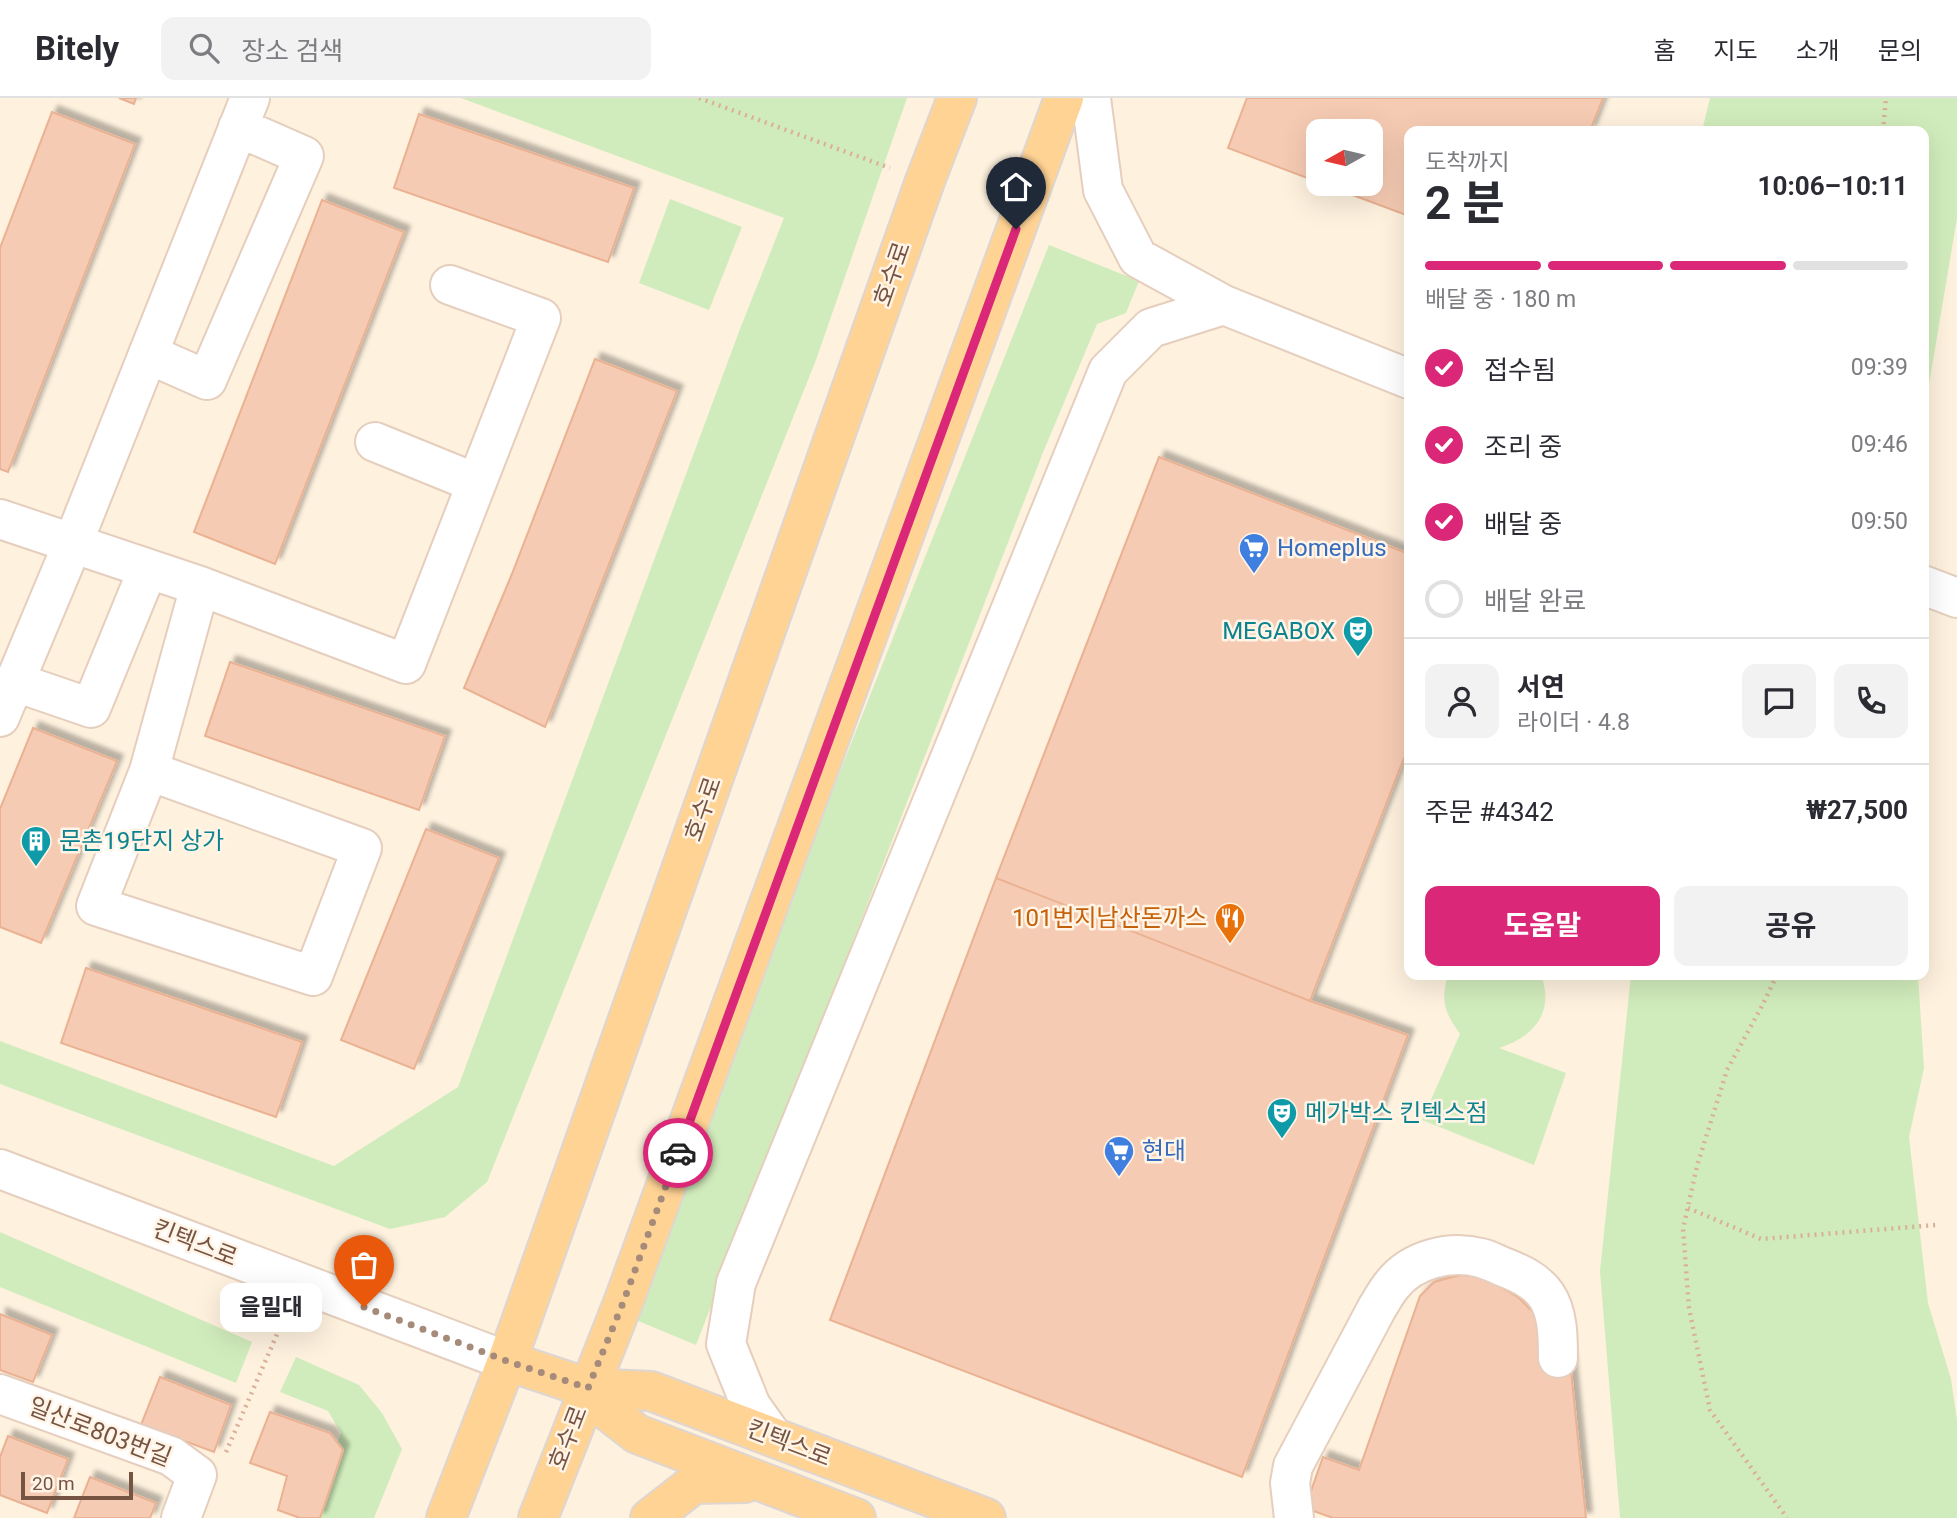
<!DOCTYPE html>
<html lang="ko">
<meta charset="utf-8">
<style>
body{margin:0;font-family:Roboto,"Noto Sans KR",sans-serif;background:#f2f2f3;color:#2b2b33;height:100vh;display:flex;flex-direction:column;font-size:26px;white-space:nowrap}
*{box-sizing:border-box;margin:0}
p{font-size:23px;color:#7c7c81}
.icon{flex:none;width:38px;height:38px;fill:none;stroke:currentColor;stroke-width:2;stroke-linecap:round;stroke-linejoin:round}
.map{position:relative;flex:1;overflow:hidden}
.side{position:absolute;left:1404px;top:28px;width:525px;height:854px;display:flex;flex-direction:column;background:#fff;border-radius:14px;box-shadow:0 7px 28px #0002}
.side>*{flex:none}
.needle{width:46px;rotate:262deg}
.fabs{position:absolute;left:1306px;top:21px;display:grid;gap:14px}
.fabs a{display:grid;place-items:center;width:77px;height:77px;border-radius:14px;background:#fff;box-shadow:0 7px 28px #0002;font-size:35px}
.scale{position:absolute;left:21px;bottom:18px;width:112px;box-sizing:border-box;padding-left:7px;border:4px solid #765444;border-top:0;font-size:19px;line-height:24px;white-space:nowrap;color:#765444;-webkit-text-stroke:5px #fff4e6;paint-order:stroke}
.pin{position:absolute;display:grid;place-items:center;width:60px;height:60px;color:#fff;margin:-72px -30px;border-radius:50% 50% 50% 0;rotate:-45deg;box-shadow:0 0 7px #0007}
.pin .icon{rotate:45deg}
.courier{position:absolute;display:grid;place-items:center;width:70px;height:70px;margin:-35px;border:5px solid #db2777;border-radius:50%;background:#fff;color:#222;box-shadow:0 2px 9px #0007}
.bubble{position:absolute;height:49px;border-radius:14px;background:#fff;box-shadow:0 7px 28px #0002;font-size:23px;font-weight:700;line-height:49px;text-align:center}
.headline em{font-style:normal;font-weight:700}
.headline div{display:flex;flex-direction:column-reverse}
.headline{display:flex;align-items:center;justify-content:space-between;height:119px;padding:0 21px}
h1{font-size:46px;font-weight:700;line-height:52px}
.bar{display:grid;grid-template-columns:repeat(4,1fr);gap:10px 7px;align-content:center;height:84px;padding:0 21px}
.bar i{height:9px;border-radius:5px;background:#e1e1e2}
.bar .on{background:#db2777}
.bar p{grid-column:span 4}
.line{display:flex;align-items:center;gap:18px;padding:0 21px;border-top:2px solid #e1e1e2}
.line div{flex:1}
.round{display:grid;place-items:center;flex:none;width:74px;height:74px;border-radius:14px;background:#f2f2f3}
ol{padding:0 21px;list-style:none}
li{display:flex;align-items:center;gap:21px;height:77px}
li p{margin-inline-start:auto}
li .icon{padding:7px;border-radius:50%;background:#db2777;color:#fff;stroke-width:4}
li:last-child{color:#7c7c81}
li i{width:38px;height:38px;border:4px solid #e1e1e2;border-radius:50%}
.action{display:flex;gap:14px;margin-top:auto;padding:14px 21px}
.action a{flex:1;height:80px;border-radius:14px;background:#db2777;color:#fff;font-size:28px;font-weight:700;line-height:80px;text-align:center}
.action a+a{background:#f2f2f3;color:#2b2b33}
header{display:flex;align-items:center;gap:42px;box-sizing:border-box;height:98px;padding:0 35px;background:#fff;border-bottom:2px solid #e1e1e2}
header strong{font-size:33px}
nav{display:flex;gap:38px;margin-inline-start:auto;font-size:24px}
.search{width:490px;height:63px;background:#f2f2f3;display:flex;align-items:center;gap:18px;box-sizing:border-box;padding:0 24px;border-radius:14px;color:#7c7c81;font-size:26px}
.map>svg:first-child{display:block}
</style>
<header>
<strong>Bitely</strong>
<div class="search"><svg class="icon" aria-label="search" viewBox="0 0 24 24"><circle cx="10" cy="10" r="6"/><path d="M15 15l6 6"/></svg>장소 검색</div>
<nav><a>홈</a><a>지도</a><a>소개</a><a>문의</a></nav>
</header>
<div class="map">
<svg width="1957" height="1420" viewBox="0 0 1957 1420">
<defs>
<filter id="shadow"><feDropShadow dx="6" dy="-6" stdDeviation="2" flood-color="#0004"/></filter>
</defs>
<rect width="100%" height="100%" fill="#fef1de"/>
<path fill="#d1ecbc" d="M 461,0 L 907,0 L 816,262 L 487,1084 L 445,1119 L 390,1131 L 0,986 L 0,943 L 334,1068 L 458,989 L 740,231 L 784,120 Z
M 1710,0 L 1957,0 L 1957,120 L 1926,304 L 1923,310 L 1923,33 L 1702,33 Z
M 670,101 L 742,129 L 709,212 L 639,185 Z
M 1049,147 L 1139,183 L 1126,215 L 1097,226 L 1044,352 L 696,1247 L 624,1217 Z
M 1448,877 L 1541,877 C 1555,914 1534,939 1499,950 L 1566,975 L 1534,1067 L 1422,1022 L 1460,936 C 1445,915 1440,903 1448,877 Z
M 1631,877 L 1918,877 L 1924,970 L 1909,1039 L 1928,1205 L 1951,1281 L 1957,1323 L 1957,1420 L 1620,1420 L 1600,1173 Z
M 0,1134 L 252,1244 L 236,1285 L 0,1189 Z
M 296,1259 L 359,1287 L 382,1315 L 402,1351 L 374,1420 L 310,1420 L 341,1335 L 328,1313 L 280,1294 Z"/>
<path fill="#f6cbb3" stroke="#eab192" stroke-width="2" filter="url(#shadow)" d="M 119,0 L 136,0 L 134,6 Z
M 1247,0 L 1603,0 L 1590,33 L 1409,33 L 1409,118 L 1323,86 L 1370,86 L 1370,33 L 1318,33 L 1318,84 L 1228,50 Z
M 52,14 L 135,46 L 8,374 L 0,371 L 0,150 Z
M 419,16 L 634,90 L 608,164 L 394,90 Z
M 322,102 L 404,134 L 275,466 L 194,434 Z
M 595,261 L 677,293 L 545,629 L 464,590 L 512,476 Z
M 1159,359 L 1409,456 L 1409,647 L 1310,903 L 996,780 Z
M 230,564 L 445,638 L 419,712 L 205,638 Z
M 33,630 L 117,663 L 41,845 L 0,829 L 0,711 Z
M 426,731 L 499,760 L 414,971 L 341,942 Z
M 996,780 L 1310,903 L 1408,937 L 1242,1379 L 830,1222 Z
M 86,870 L 302,944 L 276,1019 L 61,945 Z
M 1460,1177 L 1482,1179 L 1518,1199 L 1533,1214 L 1539,1234 L 1570,1263 L 1586,1420 L 1333,1420 L 1305,1410 L 1323,1359 L 1359,1372 L 1420,1198 L 1434,1184 Z
M 0,1216 L 52,1237 L 33,1284 L 0,1272 Z
M 160,1279 L 231,1307 L 214,1354 L 141,1327 Z
M 270,1314 L 330,1335 L 343,1352 L 320,1420 L 300,1420 L 278,1412 L 287,1378 L 250,1365 Z
M 8,1338 L 68,1361 L 47,1415 L 0,1397 L 0,1359 Z
M 90,1379 L 156,1405 L 150,1420 L 74,1420 Z"/>
<g fill="none" stroke-linecap="round" stroke-linejoin="round">
<g stroke="#e5cebd" stroke-width="42">
<path id="minor" d="M 1091,0 L 1103,92 L 1138,160 L 1224,207 L 1409,281
M 148,256 L 207,282 L 304,58 L 238,29
M 375,344 L 476,385
M 0,421 L 200,488 L 406,566 L 541,220 L 450,187
M 1923,487 L 1957,500
M 15,584 L 91,610 L 148,471
M 0,619 L 73,445 L 250,0
M 149,673 L 362,750 L 313,878 L 96,808 L 149,673 L 200,488
M 0,1071 L 507,1263
M 0,1296 L 171,1358 L 197,1377 L 181,1420
M 773,1339 L 751,1308 L 726,1246 L 736,1185 L 1108,273 L 1151,230 L 1224,207
M 1294,1420 L 1290,1385 L 1293,1368 L 1377,1210 C 1382,1202 1386,1194 1392,1187 C 1412,1161 1450,1152 1481,1160 C 1489,1162 1498,1167 1506,1170 C 1521,1176 1536,1183 1546,1197 C 1558,1214 1558,1240 1558,1260"/>
</g>
<g stroke="#ded6d2" stroke-width="42">
<path id="major" d="M 507,1263 L 588,1290 L 651,1293 L 986,1420
M 588,1290 L 610,1315 L 637,1336 L 856,1420
M 446,1420 L 507,1263 L 925,83 L 957,0
M 538,1420 L 623,1205 L 1064,0
M 650,1420 L 694,1386 L 745,1385"/>
</g>
<path stroke="#daaf97" stroke-width="4.5" stroke-dasharray="2 5" stroke-linecap="butt" d="M 699,0 L 890,70
M 1883,33 L 1886,0
M 1777,877 L 1762,908 L 1727,972 L 1697,1068 L 1683,1131 L 1689,1210 L 1710,1312 L 1787,1420
M 1688,1110 L 1761,1141 L 1936,1127
M 226,1354 L 278,1234"/>
<use href="#minor" stroke="#fff" stroke-width="38"/>
<use href="#major" stroke="#ffd394" stroke-width="38"/>
</g>
<g fill="none" stroke-linecap="round" stroke-linejoin="round">
<path stroke="#a68b7a" stroke-width="7" stroke-dasharray="0 12.6" d="M 364,1209 L 507,1263 L 588,1290 L 623,1205 L 678,1055"/>
<path stroke="#db2777" stroke-width="9" d="M 678,1055 L 1016,131"/>
</g>
<defs>
<g id="supermarket-pin" transform="scale(1.575)"><path d="M0 17L-7.5 6A9.5 9.5 0 1 1 7.5 6Z" fill="#3f7fe0" stroke="#fff4e6"/><path d="M-6-5.5h2.5l.6 2H6L4.5 2H-2.5L-4.4-4H-6ZM-1.5 3.2a1.3 1.3 0 1 0 .1 0ZM3 3.2a1.3 1.3 0 1 0 .1 0Z" fill="#fff"/></g>
<g id="theatre-pin" transform="scale(1.575)"><path d="M0 17L-7.5 6A9.5 9.5 0 1 1 7.5 6Z" fill="#0f9aa8" stroke="#fff4e6"/><path d="M-5-5.5Q0-4 5-5.5V0Q5 5 0 6Q-5 5-5 0ZM-3.3-2.5H-1v1.5H-3.3ZM1-2.5H3.3v1.5H1ZM-2.8 1Q0 5.5 2.8 1Z" fill="#fff"/></g>
<g id="building-pin" transform="scale(1.575)"><path d="M0 17L-7.5 6A9.5 9.5 0 1 1 7.5 6Z" fill="#0f9aa8" stroke="#fff4e6"/><path d="M-4-6H4V6H1V3H-1V6H-4ZM-2.5-4.3h1.7v1.8h-1.7ZM.8-4.3h1.7v1.8H.8ZM-2.5-1h1.7V.8h-1.7ZM.8-1h1.7V.8H.8Z" fill="#fff"/></g>
<g id="restaurant-pin" transform="scale(1.575)"><path d="M0 17L-7.5 6A9.5 9.5 0 1 1 7.5 6Z" fill="#e8710a" stroke="#fff4e6"/><path d="M-5-6h1v4h1v-4h1v4h1v-4h1v5L-1.5 .5V6h-2V.5L-5-1ZM5-6V6H3V1.5H1.5Q1.5-4 5-6Z" fill="#fff"/></g>
</defs>
<g fill-rule="evenodd">
<use href="#supermarket-pin" x="1254" y="450"/>
<use href="#theatre-pin" x="1358" y="533"/>
<use href="#building-pin" x="36" y="743"/>
<use href="#restaurant-pin" x="1230" y="820"/>
<use href="#theatre-pin" x="1282" y="1015"/>
<use href="#supermarket-pin" x="1119" y="1053"/>
</g>
<g text-anchor="middle" dominant-baseline="central" stroke-width="5" stroke-linejoin="round" paint-order="stroke">
<g font-size="24" fill="#765444" stroke="#fff4e6">
<text transform="translate(892 176) rotate(-71)">호수로</text>
<text transform="translate(703 711) rotate(-71)">호수로</text>
<text transform="translate(195 1145) rotate(21)">킨텍스로</text>
<text transform="translate(100 1334) rotate(21)">일산로803번길</text>
<text transform="translate(568 1340) rotate(-69)">호수로</text>
<text transform="translate(789 1345) rotate(21)">킨텍스로</text>
</g>
<g font-size="24" fill="#366cbe" stroke="#fff4e6" text-anchor="start">
<text x="1277" y="450">Homeplus</text>
<text x="1142" y="1053">현대</text>
</g>
<g font-size="24" fill="#0d838f" stroke="#fff4e6" text-anchor="start">
<text x="1335" y="533" text-anchor="end">MEGABOX</text>
<text x="59" y="743">문촌19단지 상가</text>
<text x="1305" y="1015">메가박스 킨텍스점</text>
</g>
<g font-size="24" fill="#c56008" stroke="#fff4e6" text-anchor="end">
<text x="1207" y="820">101번지남산돈까스</text>
</g>
</g>
</svg>
<div class="fabs">
<a><svg class="needle" viewBox="-14 -14 28 28"><path d="M0-13l5 13h-10z" fill="#e53935"/><path d="M0 13l5-13h-10z" fill="#7c7c81"/></svg></a>
</div>
<div class="scale">20 m</div>
<div class="pin" style="left:364px;top:1209px;background:#ea580c"><svg class="icon" aria-label="bag" viewBox="0 0 24 24"><path d="M5 8h14l-1 12H6zM9 8a3 3 0 0 1 6 0"/></svg></div>
<div class="pin" style="left:1016px;top:131px;background:#1f2937"><svg class="icon" aria-label="home" viewBox="0 0 24 24"><path d="M3 11l9-7 9 7M6 9v11h12V9"/></svg></div>
<div class="courier" style="left:678px;top:1055px"><svg class="icon" aria-label="car" viewBox="0 0 24 24"><path d="M5 17H2v-5l4-1 3-4h7l3 4 3 1v5h-3M9 17h6M6 11h13"/><circle cx="7" cy="17" r="2"/><circle cx="17" cy="17" r="2"/></svg></div>
<div class="bubble" style="left:220px;top:1185px;width:102px">을밀대</div>
<section class="side">
<div class="headline"><div><h1>2 분</h1><p>도착까지</p></div><em>10:06–10:11</em></div>
<div class="bar"><i class="on"></i><i class="on"></i><i class="on"></i><i></i><p>배달 중 · 180 m</p></div>
<ol>
<li><svg class="icon" aria-label="check" viewBox="0 0 24 24"><path d="M5 12l5 5 9-10"/></svg>접수됨<p>09:39</p></li>
<li><svg class="icon" aria-label="check" viewBox="0 0 24 24"><path d="M5 12l5 5 9-10"/></svg>조리 중<p>09:46</p></li>
<li><svg class="icon" aria-label="check" viewBox="0 0 24 24"><path d="M5 12l5 5 9-10"/></svg>배달 중<p>09:50</p></li>
<li><i></i>배달 완료</li>
</ol>
<div class="line" style="height:126px"><a class="round"><svg class="icon" aria-label="person" viewBox="0 0 24 24"><circle cx="12" cy="8" r="4"/><path d="M4 21q1-7 8-7t8 7"/></svg></a><div><b>서연</b><p>라이더 · 4.8</p></div><a class="round"><svg class="icon" aria-label="chat" viewBox="0 0 24 24"><path d="M4 5h16v11H9l-5 4z"/></svg></a><a class="round"><svg class="icon" aria-label="phone" viewBox="0 0 24 24"><path d="M5 4h4l2 5-3 2q2 4 5 5l2-3 5 2v4C11 20 4 13 5 4z"/></svg></a></div>
<div class="line" style="height:91px"><div>주문 #4342</div><b>₩27,500</b></div>
<div class="action"><a>도움말</a><a>공유</a></div>
</section>
</div>
